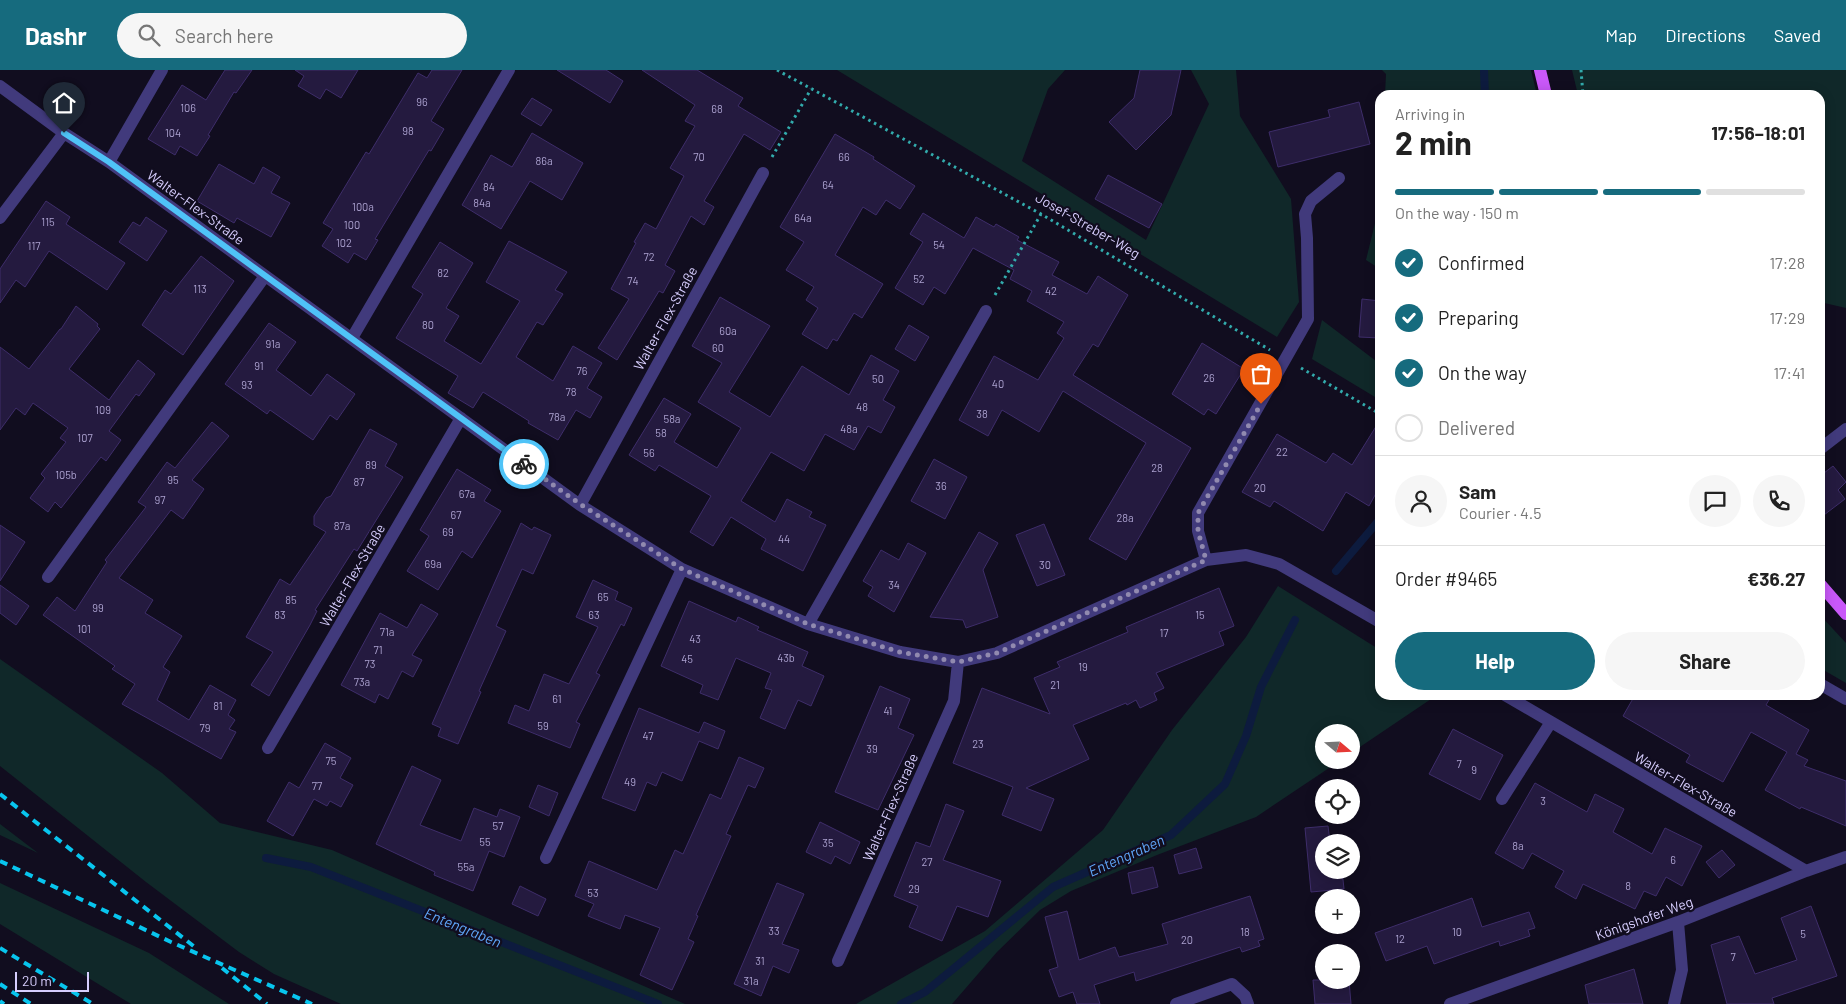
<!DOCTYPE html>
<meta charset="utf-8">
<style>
body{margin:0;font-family:Barlow,sans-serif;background:#f6f6f6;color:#222;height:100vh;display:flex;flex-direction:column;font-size:19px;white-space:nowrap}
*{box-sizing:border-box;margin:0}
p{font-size:16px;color:#767676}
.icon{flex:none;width:28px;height:28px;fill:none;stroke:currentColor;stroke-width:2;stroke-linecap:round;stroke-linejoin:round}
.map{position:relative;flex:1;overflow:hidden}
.drawer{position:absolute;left:1375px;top:20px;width:450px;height:610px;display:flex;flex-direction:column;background:#fff;border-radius:15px;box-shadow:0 2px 12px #0003}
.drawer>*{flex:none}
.needle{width:32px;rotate:109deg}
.fabs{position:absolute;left:1315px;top:654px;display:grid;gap:10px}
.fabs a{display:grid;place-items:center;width:45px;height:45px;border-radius:50%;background:#fff;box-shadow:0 2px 12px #0003;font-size:25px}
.scale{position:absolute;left:15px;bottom:12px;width:74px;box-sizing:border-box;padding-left:5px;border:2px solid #d6cdfd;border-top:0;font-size:14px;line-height:18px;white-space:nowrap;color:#d6cdfd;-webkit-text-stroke:4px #110d1f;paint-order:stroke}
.pin{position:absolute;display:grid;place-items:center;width:42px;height:42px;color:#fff;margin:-51px -21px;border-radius:50% 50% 50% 0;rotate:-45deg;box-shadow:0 0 5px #0007}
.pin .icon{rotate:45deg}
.courier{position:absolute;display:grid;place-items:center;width:50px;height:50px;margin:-25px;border:4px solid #4fc3f7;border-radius:50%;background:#fff;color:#222;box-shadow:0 1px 6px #0007}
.head em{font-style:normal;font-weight:700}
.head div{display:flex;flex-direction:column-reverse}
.head{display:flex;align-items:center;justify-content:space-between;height:85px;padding:0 20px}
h1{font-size:32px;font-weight:700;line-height:38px}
.bar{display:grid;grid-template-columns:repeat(4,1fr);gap:8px 5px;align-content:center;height:60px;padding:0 20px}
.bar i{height:6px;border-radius:4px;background:#e0e0e0}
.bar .active{background:#166b7e}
.bar p{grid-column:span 4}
.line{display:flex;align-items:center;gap:12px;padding:0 20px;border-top:1px solid #e0e0e0}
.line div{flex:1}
.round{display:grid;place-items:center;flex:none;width:52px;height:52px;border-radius:26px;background:#f6f6f6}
ol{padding:0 20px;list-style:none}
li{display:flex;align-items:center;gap:15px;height:55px}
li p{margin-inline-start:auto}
li .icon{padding:5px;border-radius:50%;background:#166b7e;color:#fff;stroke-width:4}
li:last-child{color:#767676}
li i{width:28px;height:28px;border:2px solid #e0e0e0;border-radius:50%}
.action{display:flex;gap:10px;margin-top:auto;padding:10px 20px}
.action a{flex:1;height:58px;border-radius:30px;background:#166b7e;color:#fff;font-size:20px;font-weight:700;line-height:58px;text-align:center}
.action a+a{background:#f6f6f6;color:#222}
header{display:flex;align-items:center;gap:30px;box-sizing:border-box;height:70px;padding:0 25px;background:#166b7e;color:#fff}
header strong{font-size:24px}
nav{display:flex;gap:28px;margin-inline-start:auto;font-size:18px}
.search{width:350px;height:45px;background:#f6f6f6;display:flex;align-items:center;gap:12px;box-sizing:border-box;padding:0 18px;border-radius:28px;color:#767676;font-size:19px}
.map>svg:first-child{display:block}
</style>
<header>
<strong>Dashr</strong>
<div class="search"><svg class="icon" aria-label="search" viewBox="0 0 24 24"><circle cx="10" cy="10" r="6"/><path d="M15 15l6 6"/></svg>Search here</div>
<nav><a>Map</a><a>Directions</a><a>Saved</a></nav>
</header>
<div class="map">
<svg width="1846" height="934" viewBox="0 0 1846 934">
<rect width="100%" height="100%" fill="#110d1f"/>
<path fill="#102829" d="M 837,0 L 1065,0 L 1048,19 L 1022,91 L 1146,170 L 1209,34 L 1191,0 L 1236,0 L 1240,46 L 1291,129 L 1299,232 L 1277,267 Z
M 1382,0 L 1531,0 L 1537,25 L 1385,25 L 1386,4 Z
M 1572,0 L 1846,0 L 1846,238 L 1820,232 L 1820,25 L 1578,25 Z
M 1380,133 L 1380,199 L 1366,190 Z
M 1322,250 L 1380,294 L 1380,330 L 1312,289 Z
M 1278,516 L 1380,580 L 1380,625 L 1437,625 L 1351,683 L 1351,662 L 1324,662 L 1324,690 L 1341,690 L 1256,747 L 1157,785 L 1071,821 L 1040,840 L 997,882 L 952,934 L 856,934 L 985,861 L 1103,760 L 1172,660 L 1246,567 Z
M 1820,545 L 1846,573 L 1846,613 L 1820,598 Z
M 0,589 L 162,703 L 220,753 L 332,780 L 685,934 L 341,934 L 274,904 L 239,882 L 146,812 L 0,696 Z
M 0,754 L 38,783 L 0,765 Z
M 0,813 L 149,883 L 229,934 L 131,934 L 0,854 Z"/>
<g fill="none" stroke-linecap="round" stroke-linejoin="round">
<path stroke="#0d1b3e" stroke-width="8" d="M 1484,0 L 1485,25
M 1336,501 L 1380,449
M 266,788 L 311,797 L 658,934
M 901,934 L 925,922 L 1053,817 L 1171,765 L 1225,714 L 1246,666 L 1261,617 L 1295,550"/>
</g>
<path fill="#241a3f" stroke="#3e2d6a" d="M 225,0 L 252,0 L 236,23 L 234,22 L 208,65 L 210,66 L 197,86 L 180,76 L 175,85 L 148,69 L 182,15 L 206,30 Z
M 295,0 L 358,0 L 341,28 L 326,19 L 320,29 L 298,16 L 304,6 Z
M 432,0 L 462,0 L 431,51 L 444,59 L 431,81 L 429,80 L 375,169 L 378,170 L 366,190 L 354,183 L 348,193 L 322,176 L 333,159 L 323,153 L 366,82 L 369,84 L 418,3 L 427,8 Z
M 557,0 L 606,0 L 623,11 L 610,33 Z
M 642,0 L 697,0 L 743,28 L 738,36 L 781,62 L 770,80 L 744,64 L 704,131 L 714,137 L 704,155 L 691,146 L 665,195 L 675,201 L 663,223 L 659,221 L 617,290 L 598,278 L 629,229 L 611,219 L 636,173 L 634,172 L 645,153 L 656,159 L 684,106 L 670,98 L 695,56 L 685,51 L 695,35 Z
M 1140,0 L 1181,0 L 1171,45 L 1136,80 L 1109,52 L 1134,28 Z
M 532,28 L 552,40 L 541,56 L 521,44 Z
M 1359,32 L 1370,74 L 1278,97 L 1269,62 L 1330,47 L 1328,40 Z
M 532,63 L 583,93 L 562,130 L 530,111 L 501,159 L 462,135 L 491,85 L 512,97 Z
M 835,64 L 874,87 L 873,89 L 915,116 L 900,139 L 886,130 L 876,145 L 863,137 L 835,185 L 883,214 L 862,248 L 854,243 L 837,271 L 833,269 L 827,279 L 802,264 L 818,238 L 806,230 L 814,217 L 786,200 L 804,172 L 780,157 Z
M 219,94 L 254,114 L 263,97 L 280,107 L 271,123 L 290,133 L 271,167 L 237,148 L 234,153 L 197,131 Z
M 1108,105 L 1162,134 L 1149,158 L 1095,129 Z
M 46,131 L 70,147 L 66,154 L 125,193 L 107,220 L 49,181 L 25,217 L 16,210 L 0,233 L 0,199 Z
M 923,143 L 964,168 L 976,147 L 994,157 L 996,154 L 1019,167 L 1017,170 L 1059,192 L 1052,205 L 1087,224 L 1098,206 L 1128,225 L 1098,277 L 1093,274 L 1073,305 L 1191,378 L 1126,490 L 1089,469 L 1146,373 L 1063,321 L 1039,362 L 1002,340 L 988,366 L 959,350 L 994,286 L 1038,310 L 1064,268 L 1057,263 L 1064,252 L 1027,231 L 1032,221 L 1010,209 L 1014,200 L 973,178 L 945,224 L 934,217 L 923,235 L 895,218 L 923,172 L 910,164 Z
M 146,147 L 167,161 L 147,191 L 119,172 L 133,152 L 140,156 Z
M 509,171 L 567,202 L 555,220 L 563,224 L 543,255 L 537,252 L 516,287 L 553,311 L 573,276 L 602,293 L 587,318 L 602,327 L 590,348 L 576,340 L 558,370 L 528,353 L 529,351 L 483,322 L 473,338 L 448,323 L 458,306 L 396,268 L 423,224 L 412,217 L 440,172 L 473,193 L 446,238 L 459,246 L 444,271 L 481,294 L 520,231 L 486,212 Z
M 201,186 L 234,211 L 183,285 L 142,255 L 165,220 L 171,224 Z
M 720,227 L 770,256 L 729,322 L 770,347 L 802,296 L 849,325 L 871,285 L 899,301 L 883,330 L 895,337 L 881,363 L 868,356 L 854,380 L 825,364 L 804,401 L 771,382 L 741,431 L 775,452 L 787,429 L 812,442 L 809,447 L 826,455 L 803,501 L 761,479 L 766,469 L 731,447 L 713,476 L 690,462 L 711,426 L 659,395 L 655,401 L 629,385 L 664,328 L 691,344 L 674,372 L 717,398 L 741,358 L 698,332 L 722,293 L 692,276 Z
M 1362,229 L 1380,231 L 1380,268 L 1359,267 Z
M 76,236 L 98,254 L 97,256 L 100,259 L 69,299 L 109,330 L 138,290 L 155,304 L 139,326 L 136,324 L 109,361 L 121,370 L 106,391 L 101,387 L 61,438 L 55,432 L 48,442 L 30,428 L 45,408 L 41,404 L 66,372 L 60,368 L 68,358 L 33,333 L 25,345 L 16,338 L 0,360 L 0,277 L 29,299 L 60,259 L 61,259 Z
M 269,253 L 296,272 L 276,300 L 311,326 L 327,304 L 355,324 L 337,350 L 330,345 L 313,370 L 270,340 L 267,344 L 225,314 Z
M 909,255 L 929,267 L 915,291 L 895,279 Z
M 1202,273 L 1244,299 L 1216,344 L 1208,339 L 1204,345 L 1172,324 Z
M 1380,350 L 1380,416 L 1369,436 L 1346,422 L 1323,461 L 1274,431 L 1270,437 L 1242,422 L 1277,364 L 1326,393 L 1333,383 L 1352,395 Z
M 212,352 L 229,366 L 192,410 L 204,419 L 183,449 L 171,440 L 119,508 L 153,530 L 145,543 L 182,566 L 163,597 L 170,602 L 157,630 L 189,650 L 210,615 L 236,630 L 228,645 L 235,650 L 229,659 L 236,662 L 221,689 L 122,634 L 135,614 L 112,599 L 115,596 L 43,545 L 57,527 L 75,541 L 107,492 L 105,490 L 146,437 L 138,432 L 167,392 L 175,398 Z
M 370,359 L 397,374 L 385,396 L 403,407 L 357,481 L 354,479 L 315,540 L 317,541 L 310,555 L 269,626 L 251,615 L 273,582 L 246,567 L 280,509 L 290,515 L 326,462 L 314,455 L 314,446 L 326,428 L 331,426 Z
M 934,389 L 967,407 L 945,449 L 911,431 Z
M 1833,396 L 1846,412 L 1838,420 L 1845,429 L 1820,448 L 1820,397 L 1824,403 Z
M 457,399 L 491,420 L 484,431 L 501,441 L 472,488 L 462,481 L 438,520 L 407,501 L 429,466 L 420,460 Z
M 521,453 L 532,460 L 534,457 L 551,465 L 533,504 L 522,499 L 496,556 L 506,561 L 479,621 L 481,622 L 458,674 L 438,666 L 441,658 L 432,654 Z
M 1044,454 L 1065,505 L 1037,516 L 1016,465 Z
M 0,455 L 25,472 L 0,511 Z
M 979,462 L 998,473 L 983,500 L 998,547 L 966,558 L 963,550 L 930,547 Z
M 908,473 L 926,483 L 894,542 L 868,526 L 873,517 L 863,511 L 881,480 L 899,490 Z
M 593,510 L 618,522 L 615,530 L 632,538 L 624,556 L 621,554 L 596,603 L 600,605 L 576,652 L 580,654 L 570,678 L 508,653 L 515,635 L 529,641 L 544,604 L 569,614 L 598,557 L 576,547 Z
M 0,515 L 29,536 L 16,555 L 0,543 Z
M 1219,518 L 1234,556 L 1219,562 L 1224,575 L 1156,603 L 1164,618 L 1154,623 L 1157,630 L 1140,638 L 1136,630 L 1127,635 L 1126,633 L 1073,655 L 1089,689 L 1026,718 L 1054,729 L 1041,761 L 1002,745 L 1013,717 L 953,693 L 982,618 L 1050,644 L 1034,608 L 1060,597 L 1057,592 L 1128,562 L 1126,557 Z
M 689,531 L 736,552 L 738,547 L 759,557 L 757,560 L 808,582 L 802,596 L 824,606 L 811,636 L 798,630 L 785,659 L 760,648 L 772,620 L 765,618 L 771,603 L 736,588 L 718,630 L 700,623 L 703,615 L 661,596 Z
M 421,534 L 438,544 L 412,585 L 422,590 L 413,607 L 402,601 L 388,629 L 379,624 L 375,633 L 341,615 L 380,543 L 407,558 Z
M 880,616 L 910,629 L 898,658 L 914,665 L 878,740 L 835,722 Z
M 1635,625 L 1772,625 L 1766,635 L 1809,660 L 1796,684 L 1808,690 L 1804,696 L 1846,711 L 1846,756 L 1801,737 L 1800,739 L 1765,720 L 1787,682 L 1751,662 L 1723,712 L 1686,692 L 1690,685 L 1623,646 Z
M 639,638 L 699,663 L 704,652 L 725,661 L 718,679 L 699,671 L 682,711 L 662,702 L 656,716 L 647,712 L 635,741 L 602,728 Z
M 1453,659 L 1503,685 L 1480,730 L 1429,704 Z
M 325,673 L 351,688 L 340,708 L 353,715 L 341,737 L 330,731 L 327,736 L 314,729 L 293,766 L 267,751 L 289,712 L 299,718 Z
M 739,687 L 764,698 L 755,718 L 748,715 L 726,764 L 731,766 L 696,845 L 698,846 L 688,869 L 694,872 L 672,920 L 640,905 L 660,858 L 625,845 L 620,859 L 588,846 L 594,834 L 575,826 L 589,791 L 657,820 L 675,780 L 683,784 L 710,724 L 721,729 Z
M 412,696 L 441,710 L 420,755 L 461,771 L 474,738 L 497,747 L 500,739 L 520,747 L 504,787 L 489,781 L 473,821 L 434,805 L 435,802 L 376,774 Z
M 1535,713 L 1587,742 L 1595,724 L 1624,739 L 1613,762 L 1652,784 L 1665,758 L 1702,776 L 1682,816 L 1666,807 L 1656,826 L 1644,821 L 1635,839 L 1583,814 L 1576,829 L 1555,817 L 1564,801 L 1532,783 L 1523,799 L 1495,783 Z
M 538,715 L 558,723 L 549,746 L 529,737 Z
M 946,734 L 964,741 L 943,790 L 1001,811 L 988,847 L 957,836 L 942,871 L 909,857 L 918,836 L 894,826 L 916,772 L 930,777 Z
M 820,752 L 860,772 L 850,794 L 835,786 L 831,794 L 806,782 Z
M 1328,756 L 1330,772 L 1324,772 L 1324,800 L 1342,800 L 1344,819 L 1311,822 L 1305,758 Z
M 1196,778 L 1202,798 L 1179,804 L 1174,785 Z
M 1722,780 L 1735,795 L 1719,808 L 1706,792 Z
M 1153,797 L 1158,817 L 1132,824 L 1128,803 Z
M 777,813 L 804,824 L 782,874 L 799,880 L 789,903 L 773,896 L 761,926 L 734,914 Z
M 520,816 L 546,829 L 538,846 L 512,834 Z
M 1250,826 L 1264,869 L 1258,871 L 1260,876 L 1242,882 L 1240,877 L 1136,911 L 1134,902 L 1094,915 L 1100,934 L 1077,934 L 1073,922 L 1059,927 L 1049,900 L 1058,897 L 1045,847 L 1067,841 L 1079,890 L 1115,877 L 1119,887 L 1168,874 L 1162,854 Z
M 1472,828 L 1482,857 L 1529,842 L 1535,858 L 1528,860 L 1530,866 L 1500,876 L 1499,871 L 1434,894 L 1427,876 L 1386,891 L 1375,863 Z
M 1811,836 L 1837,906 L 1772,928 L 1774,934 L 1727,934 L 1711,875 L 1739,866 L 1755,904 L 1797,890 L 1781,848 Z
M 1634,899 L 1643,934 L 1589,934 L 1585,915 Z
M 1313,910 L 1349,910 L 1351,934 L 1315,934 Z"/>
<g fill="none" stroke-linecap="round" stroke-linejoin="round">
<path stroke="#32abac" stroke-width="3" stroke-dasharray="2.5 4" stroke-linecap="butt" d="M 777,0 L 1041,144 L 1270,280
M 1581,0 L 1583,25
M 772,87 L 811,19
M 995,225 L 1041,144
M 1301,298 L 1380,344"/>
<path stroke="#413a7c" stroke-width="12" d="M 0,16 L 64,63 L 109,92 L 580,435 L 682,499 L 808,554 L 900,582 L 958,592 L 997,583 L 1206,490 L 1246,485 L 1279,494 L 1380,552
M 109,92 L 162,0
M 0,148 L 64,63
M 352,268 L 509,0
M 1820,379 L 1846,359
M 580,435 L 763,103
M 1206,490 L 1198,461 L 1198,443 L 1308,249 L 1307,168 L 1305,144 L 1311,131 L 1339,108
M 48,507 L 265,206
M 808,554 L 986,241
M 1820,614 L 1846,629
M 1505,625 L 1806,801
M 268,678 L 461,348
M 1502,729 L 1551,652
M 546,788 L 682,499
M 838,891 L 954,631 L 958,592
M 1176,934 L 1232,914 L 1245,926 L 1248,934
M 1450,934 L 1678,852 L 1806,801 L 1846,787
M 1674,934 L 1682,900 L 1678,852"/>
<path stroke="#c958f9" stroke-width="12" d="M 1540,0 L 1546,25
M 1820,514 L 1846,544"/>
<path stroke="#08c5ee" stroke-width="4" stroke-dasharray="8 6" stroke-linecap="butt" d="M 0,724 L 196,878
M 0,791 L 171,872 L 312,934
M 0,878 L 93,934
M 222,898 L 267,934
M 0,914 L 31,934
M 0,931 L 4,934"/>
</g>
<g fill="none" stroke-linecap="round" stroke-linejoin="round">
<path stroke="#918aaf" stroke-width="5" stroke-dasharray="0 9" d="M 524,394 L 580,434 L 682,499 L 808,554 L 900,582 L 958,592 L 997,583 L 1206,490 L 1198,461 L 1198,443 L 1261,334"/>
<path stroke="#4fc3f7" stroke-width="6" d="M 64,63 L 109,92 L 524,394"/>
</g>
<g text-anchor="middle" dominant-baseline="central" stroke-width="4.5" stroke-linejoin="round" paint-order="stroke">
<g font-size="11" fill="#aaa0ce">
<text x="422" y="31">96</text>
<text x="188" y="37">106</text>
<text x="717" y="38">68</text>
<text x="408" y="60">98</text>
<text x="173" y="62">104</text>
<text x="699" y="86">70</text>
<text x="844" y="86">66</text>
<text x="544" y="90">86a</text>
<text x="828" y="114">64</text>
<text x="489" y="116">84</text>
<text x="482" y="132">84a</text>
<text x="363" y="136">100a</text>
<text x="803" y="147">64a</text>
<text x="48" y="151">115</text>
<text x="352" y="154">100</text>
<text x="344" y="172">102</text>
<text x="939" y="174">54</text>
<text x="34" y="175">117</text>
<text x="649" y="186">72</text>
<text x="443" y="202">82</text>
<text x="919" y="208">52</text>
<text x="633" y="210">74</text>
<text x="200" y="218">113</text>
<text x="1051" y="220">42</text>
<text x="428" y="254">80</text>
<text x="728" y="260">60a</text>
<text x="273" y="273">91a</text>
<text x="718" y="277">60</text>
<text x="259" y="295">91</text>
<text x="582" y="300">76</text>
<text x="1209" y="307">26</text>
<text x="878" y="308">50</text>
<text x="998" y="313">40</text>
<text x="247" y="314">93</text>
<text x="571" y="321">78</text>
<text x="862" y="336">48</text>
<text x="103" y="339">109</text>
<text x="982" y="343">38</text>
<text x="557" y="346">78a</text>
<text x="672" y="348">58a</text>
<text x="849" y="358">48a</text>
<text x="661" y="362">58</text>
<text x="85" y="367">107</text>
<text x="1282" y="381">22</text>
<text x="649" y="382">56</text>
<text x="371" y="394">89</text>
<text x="1157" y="397">28</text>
<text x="66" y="404">105b</text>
<text x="173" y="409">95</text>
<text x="359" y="411">87</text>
<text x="941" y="415">36</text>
<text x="1260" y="417">20</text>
<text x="467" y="423">67a</text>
<text x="160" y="429">97</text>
<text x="456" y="444">67</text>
<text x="1125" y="447">28a</text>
<text x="342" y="455">87a</text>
<text x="448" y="461">69</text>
<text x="784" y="468">44</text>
<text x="433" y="493">69a</text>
<text x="1045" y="494">30</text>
<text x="894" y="514">34</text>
<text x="603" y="526">65</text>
<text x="291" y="529">85</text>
<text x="98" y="537">99</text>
<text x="280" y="544">83</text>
<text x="594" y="544">63</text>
<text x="1200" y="544">15</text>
<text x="84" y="558">101</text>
<text x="387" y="561">71a</text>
<text x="1164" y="562">17</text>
<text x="695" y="568">43</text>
<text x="378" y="579">71</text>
<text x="786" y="587">43b</text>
<text x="687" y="588">45</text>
<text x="370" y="593">73</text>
<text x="1083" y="596">19</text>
<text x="362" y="611">73a</text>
<text x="1055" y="614">21</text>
<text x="557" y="628">61</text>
<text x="218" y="635">81</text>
<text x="888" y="640">41</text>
<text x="543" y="655">59</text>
<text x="205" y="657">79</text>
<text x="648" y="665">47</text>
<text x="978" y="673">23</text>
<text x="872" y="678">39</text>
<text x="331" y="690">75</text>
<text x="1459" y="693">7</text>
<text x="1474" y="699">9</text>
<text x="630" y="711">49</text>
<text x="317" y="715">77</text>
<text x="1543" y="730">3</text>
<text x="498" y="755">57</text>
<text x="485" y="771">55</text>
<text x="828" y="772">35</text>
<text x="1518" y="775">8a</text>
<text x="1673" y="789">6</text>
<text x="927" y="791">27</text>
<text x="466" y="796">55a</text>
<text x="1628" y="815">8</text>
<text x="914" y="818">29</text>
<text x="593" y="822">53</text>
<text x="774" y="860">33</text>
<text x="1245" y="861">18</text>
<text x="1457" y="861">10</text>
<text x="1803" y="863">5</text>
<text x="1400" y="868">12</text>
<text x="1187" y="869">20</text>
<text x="1733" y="886">7</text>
<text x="760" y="890">31</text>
<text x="751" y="910">31a</text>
</g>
<g font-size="14" fill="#d6cdfd" stroke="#110d1f">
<text transform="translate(196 137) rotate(36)">Walter-Flex-Straße</text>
<text transform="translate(1088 155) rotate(30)">Josef-Streber-Weg</text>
<text transform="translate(665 248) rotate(-61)">Walter-Flex-Straße</text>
<text transform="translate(352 505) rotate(-60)">Walter-Flex-Straße</text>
<text transform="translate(1686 714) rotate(30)">Walter-Flex-Straße</text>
<text transform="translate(890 737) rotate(-66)">Walter-Flex-Straße</text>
<text transform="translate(1644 848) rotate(-20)">Königshofer Weg</text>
</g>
<g font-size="15" font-style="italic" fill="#5fa6f9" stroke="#110d1f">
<text transform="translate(1126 785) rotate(-24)">Entengraben</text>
<text transform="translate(463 857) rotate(22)">Entengraben</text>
</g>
</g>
</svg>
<div class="fabs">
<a><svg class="needle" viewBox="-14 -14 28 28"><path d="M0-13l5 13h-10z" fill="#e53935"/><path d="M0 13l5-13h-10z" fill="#767676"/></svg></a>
<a><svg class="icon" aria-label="locate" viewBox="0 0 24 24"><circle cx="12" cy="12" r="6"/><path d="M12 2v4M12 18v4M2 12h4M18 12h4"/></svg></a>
<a><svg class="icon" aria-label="layers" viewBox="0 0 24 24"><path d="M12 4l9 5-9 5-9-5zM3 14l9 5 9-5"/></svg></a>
<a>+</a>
<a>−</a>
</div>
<div class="scale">20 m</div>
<div class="pin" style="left:1261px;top:334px;background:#ea580c"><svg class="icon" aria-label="bag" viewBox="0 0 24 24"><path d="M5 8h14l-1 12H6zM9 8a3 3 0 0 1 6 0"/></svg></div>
<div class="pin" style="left:64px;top:63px;background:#1f2937"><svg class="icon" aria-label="home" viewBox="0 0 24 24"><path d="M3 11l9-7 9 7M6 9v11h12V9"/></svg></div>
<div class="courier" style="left:524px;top:394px"><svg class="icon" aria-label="bike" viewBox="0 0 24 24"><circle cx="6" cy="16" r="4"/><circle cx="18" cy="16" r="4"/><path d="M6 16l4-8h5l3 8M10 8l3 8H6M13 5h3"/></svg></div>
<section class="drawer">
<div class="head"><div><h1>2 min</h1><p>Arriving in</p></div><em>17:56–18:01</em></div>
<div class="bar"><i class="active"></i><i class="active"></i><i class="active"></i><i></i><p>On the way · 150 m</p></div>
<ol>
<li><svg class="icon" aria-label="check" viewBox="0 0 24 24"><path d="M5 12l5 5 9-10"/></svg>Confirmed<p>17:28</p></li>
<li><svg class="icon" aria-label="check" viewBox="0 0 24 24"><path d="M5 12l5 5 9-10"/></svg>Preparing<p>17:29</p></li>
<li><svg class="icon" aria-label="check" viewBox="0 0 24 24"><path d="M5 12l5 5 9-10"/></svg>On the way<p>17:41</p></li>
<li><i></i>Delivered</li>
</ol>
<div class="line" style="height:90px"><a class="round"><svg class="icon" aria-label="person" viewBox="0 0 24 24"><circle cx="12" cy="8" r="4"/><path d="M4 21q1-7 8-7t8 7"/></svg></a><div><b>Sam</b><p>Courier · 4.5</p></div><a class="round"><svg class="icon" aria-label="chat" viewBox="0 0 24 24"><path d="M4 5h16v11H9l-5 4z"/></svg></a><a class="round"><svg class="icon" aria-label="phone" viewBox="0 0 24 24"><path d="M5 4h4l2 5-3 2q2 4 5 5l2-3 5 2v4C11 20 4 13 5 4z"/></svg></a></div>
<div class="line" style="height:65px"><div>Order #9465</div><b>€36.27</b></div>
<div class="action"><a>Help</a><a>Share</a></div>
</section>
</div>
